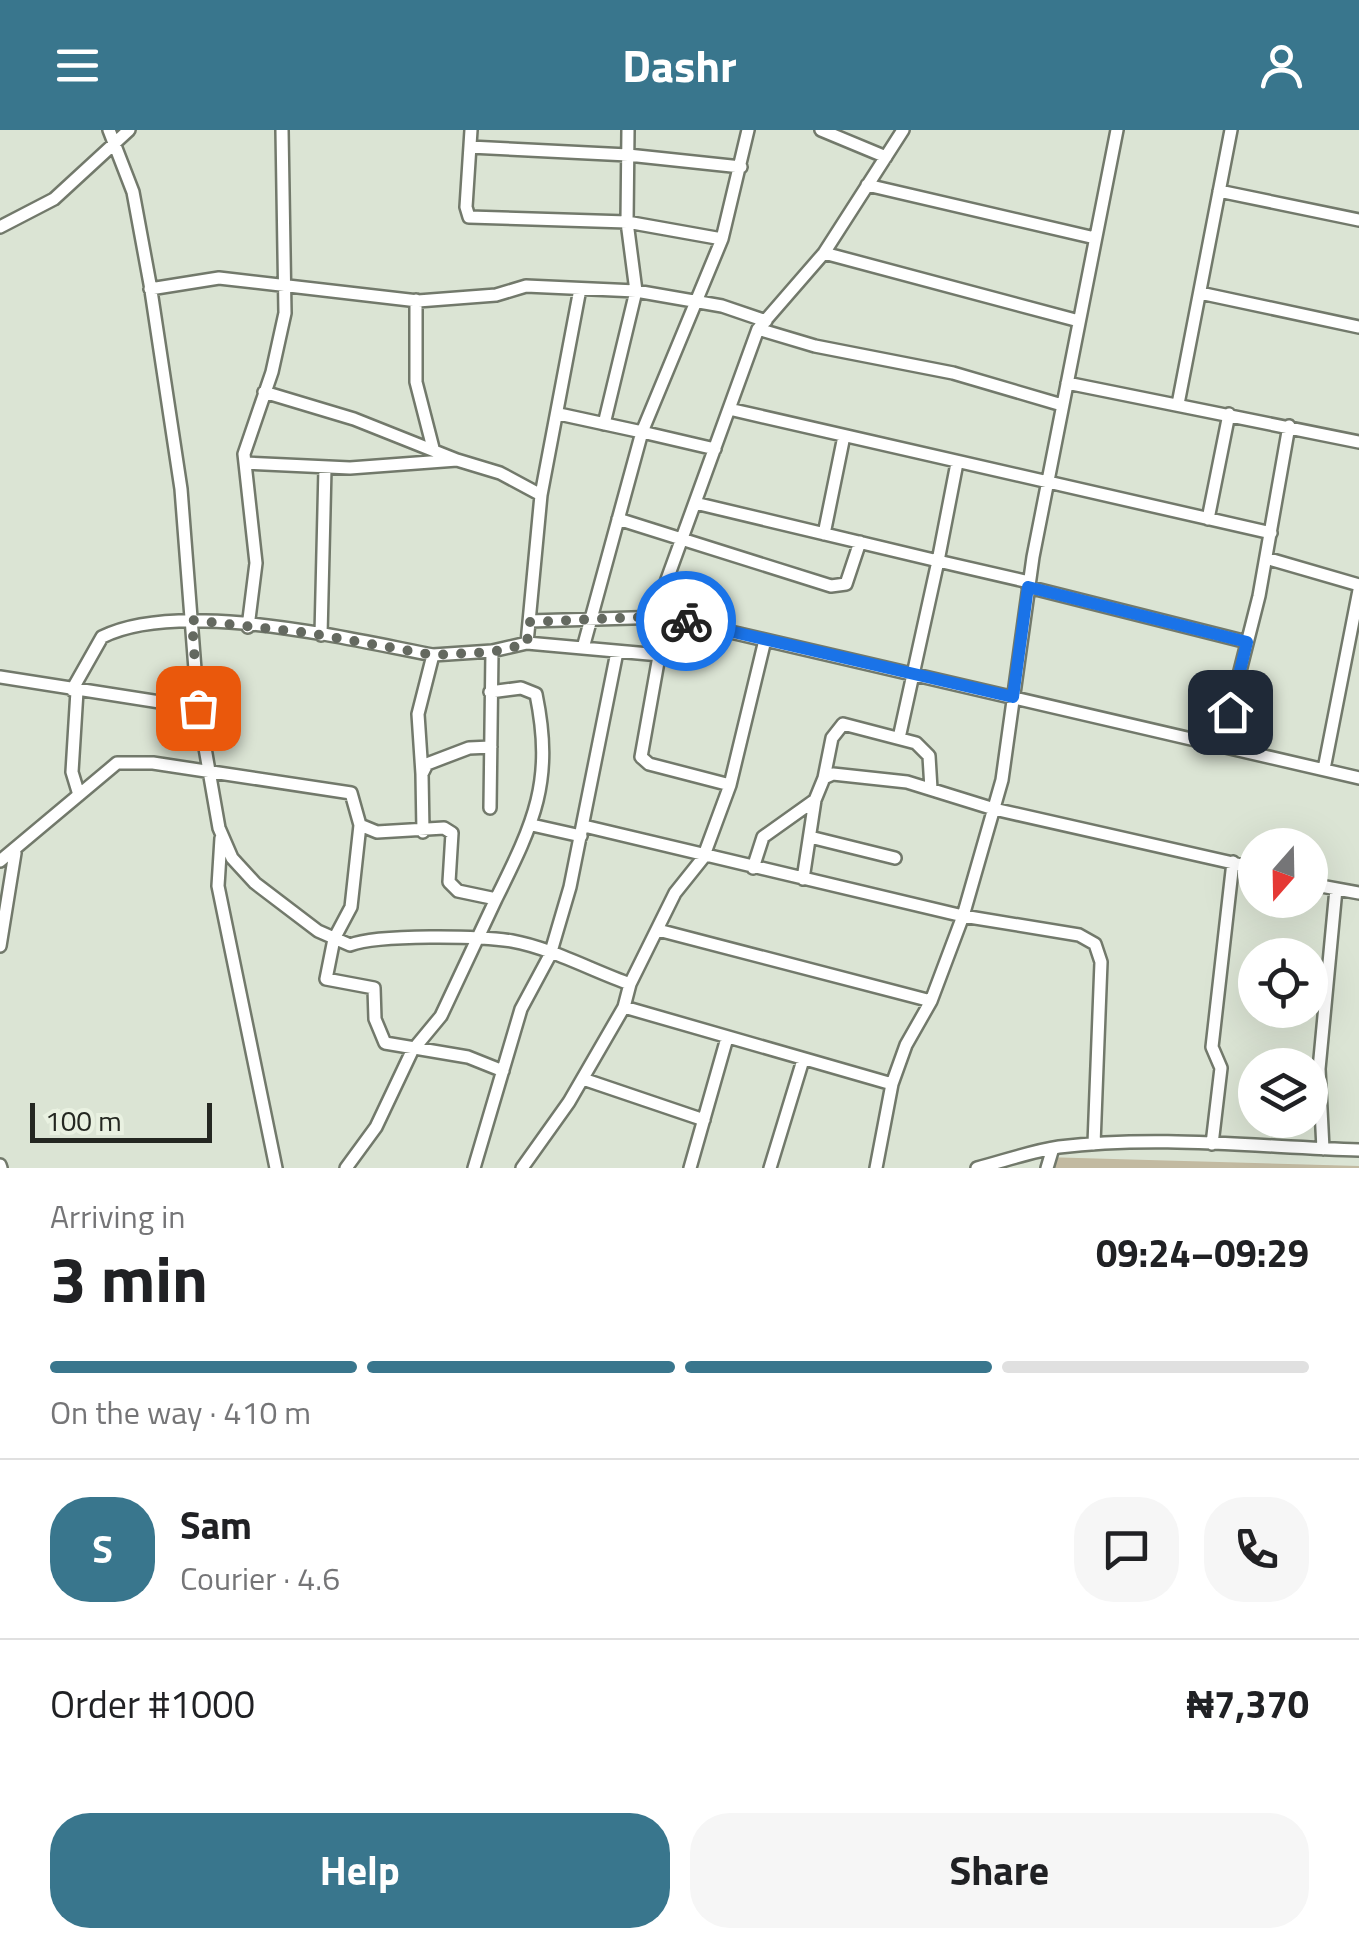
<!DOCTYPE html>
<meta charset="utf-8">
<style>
body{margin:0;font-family:"Titillium Web",sans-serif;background:#f6f6f6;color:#202124;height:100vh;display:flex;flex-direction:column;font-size:38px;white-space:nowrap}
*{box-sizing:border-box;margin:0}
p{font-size:32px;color:#757577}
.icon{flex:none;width:55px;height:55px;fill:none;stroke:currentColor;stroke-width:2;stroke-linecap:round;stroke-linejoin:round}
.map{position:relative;height:1038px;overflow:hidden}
.details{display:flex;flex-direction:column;background:#fff;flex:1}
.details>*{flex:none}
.needle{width:65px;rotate:200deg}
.buttons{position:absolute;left:1238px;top:698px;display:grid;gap:20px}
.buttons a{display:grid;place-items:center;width:90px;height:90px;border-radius:50%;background:#fff;box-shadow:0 10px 40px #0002;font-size:50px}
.scale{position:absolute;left:30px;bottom:25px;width:182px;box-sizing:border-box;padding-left:10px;border:5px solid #242721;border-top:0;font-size:28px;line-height:35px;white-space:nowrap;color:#242721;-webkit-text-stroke:8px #e9f1e1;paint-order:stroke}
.pin{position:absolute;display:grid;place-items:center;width:85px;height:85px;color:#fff;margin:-42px;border-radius:20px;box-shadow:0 5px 15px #0006}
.courier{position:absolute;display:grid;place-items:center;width:100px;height:100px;margin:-50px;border:8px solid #1a73e8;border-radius:50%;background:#fff;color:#222;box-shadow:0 2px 12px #0007}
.headline em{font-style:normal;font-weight:700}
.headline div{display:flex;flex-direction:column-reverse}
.headline{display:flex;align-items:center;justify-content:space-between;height:170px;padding:0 50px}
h1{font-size:65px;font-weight:700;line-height:75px}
.bar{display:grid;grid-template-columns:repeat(4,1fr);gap:15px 10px;align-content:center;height:120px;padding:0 50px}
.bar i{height:12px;border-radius:8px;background:#e0e0e0}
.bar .on{background:#39768d}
.bar p{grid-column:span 4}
.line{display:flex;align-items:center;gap:25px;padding:0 50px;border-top:2px solid #e0e0e0}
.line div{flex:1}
.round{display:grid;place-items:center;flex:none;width:105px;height:105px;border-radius:40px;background:#f6f6f6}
.primary-button{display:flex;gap:20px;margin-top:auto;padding:20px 50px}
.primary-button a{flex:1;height:115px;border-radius:40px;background:#39768d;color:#fff;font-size:40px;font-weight:700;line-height:115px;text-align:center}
.primary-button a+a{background:#f6f6f6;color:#202124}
header{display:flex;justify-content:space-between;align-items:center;height:130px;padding:0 50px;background:#39768d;color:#fff;font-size:45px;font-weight:700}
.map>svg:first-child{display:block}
</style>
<header><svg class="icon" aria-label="menu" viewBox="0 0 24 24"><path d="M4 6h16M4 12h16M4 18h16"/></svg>Dashr<svg class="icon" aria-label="person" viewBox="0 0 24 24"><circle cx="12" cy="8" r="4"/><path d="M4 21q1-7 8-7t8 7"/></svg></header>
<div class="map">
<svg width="1359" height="1038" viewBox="0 0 1359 1038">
<rect width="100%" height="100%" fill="#dbe4d4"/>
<path fill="#c2baa1" d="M 1043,1027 L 1359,1036 L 1359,1038 L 1041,1038 Z"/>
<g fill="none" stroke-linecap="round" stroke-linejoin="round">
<g stroke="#72796b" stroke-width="16">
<path id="street" d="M 109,0 L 133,62 L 150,154 L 181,359 L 198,578 L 219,698 L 232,728 L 255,753 L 318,801 L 350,815 C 378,804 481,806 512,811 C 551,818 593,841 630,854 L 624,877
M 471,0 L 466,77 L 469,87 L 627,92 L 628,0
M 821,0 L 886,27
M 470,17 L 628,25 L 741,37
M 867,55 L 1095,108
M 1219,61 L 1359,90
M 0,97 L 54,69 L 129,0
M 824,123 L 1079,191
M 150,159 L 219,148 L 418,171 L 496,165 L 526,156 L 636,161 L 722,176 L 766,191
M 1200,163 L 1359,197
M 416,170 L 416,252 L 433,318
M 758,199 L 815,216 L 953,243 L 1062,275
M 1067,253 L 1359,312
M 264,262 L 354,289 L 457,330
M 1178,274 L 1231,0
M 729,279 L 1271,403
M 559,284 L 642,302 L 583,518
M 604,294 L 636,161 L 627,92 L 722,109
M 715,319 L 642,302 L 722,109 L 748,0
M 245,333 L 350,338 L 457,330 L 500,343 L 541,365
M 695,373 L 938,431 L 957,333
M 618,389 L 831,456 L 846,454 L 860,412
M 1208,389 L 1229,284
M 824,404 L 844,306
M 1266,428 L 1359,455
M 1028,457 L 1247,512
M 529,491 L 666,487 L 1359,648
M 248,497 L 256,433 L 244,324 L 272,242 L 285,183 L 282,0
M 321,505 L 325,338
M 527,513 L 541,365 L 580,159
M 0,547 L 198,578
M 72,560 L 102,507 C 179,468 348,509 433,525
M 77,561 L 72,642 L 79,665
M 490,562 L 521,558 L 536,564 C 554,652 534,692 496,769
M 899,608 L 938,431 L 1029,452
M 1221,616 L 1259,466 L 1289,296
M 1324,639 L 1359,460
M 422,644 L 418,584 L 433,525 L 492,521 L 527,513 L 660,525
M 824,648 L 832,608 L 843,594 L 916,613 L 929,626 L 931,659
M 730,655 L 649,634 L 641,627 L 666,487 L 665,455 L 758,199 L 824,123 L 903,0
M 490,678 L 492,521
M 532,695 L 581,706
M 584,696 L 963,786 L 1079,805 L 1095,814 L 1101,832 L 1094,1014
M 423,702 L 422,644 L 427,634 L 469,618 L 491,617
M 810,707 L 895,728
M 221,708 L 218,756 L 276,1038
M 0,731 L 117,633 L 153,633 L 351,663 L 360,695 L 351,777 L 334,809 L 326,849 L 374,858 L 375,889 L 385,913 L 468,927 L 503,941
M 753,738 L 763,707 L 815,670 L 824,648 L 833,644 L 907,652 L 994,679 L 1255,738
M 803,749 L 815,670
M 1310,754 L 1359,763
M 658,800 L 931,871
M 0,816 L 15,723
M 630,854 L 675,763 L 703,728 L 730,655 L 765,510
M 583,949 L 704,990
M 1212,1014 L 1221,938 L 1212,917 L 1233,732
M 1323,1019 L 1319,939 L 1336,759
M 0,1035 L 1,1038
M 346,1038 L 376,997 L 412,921 L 441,886 L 496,769 L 458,761 L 449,752 L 452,703 L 444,698 L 377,702 L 360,695
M 474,1038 L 521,879 L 550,825 L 570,757 L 617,522
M 522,1038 L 569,972 L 624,877 L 892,954
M 690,1038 L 727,908
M 770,1038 L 803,930
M 876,1038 L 892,954 L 906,915 L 931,871 L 963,786 L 1002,650 L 1033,427 L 1117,0
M 977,1038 C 1004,1031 1032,1021 1059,1017 C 1158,1005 1259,1017 1359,1020
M 1047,1038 L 1053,1018"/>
</g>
<use href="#street" stroke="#fff" stroke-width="11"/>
</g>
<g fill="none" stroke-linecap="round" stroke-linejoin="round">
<path stroke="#646960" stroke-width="10" stroke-dasharray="0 18" d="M 198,578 L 192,490 L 309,503 L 433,525 L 492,522 L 527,514 L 529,492 L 666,486 L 686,491"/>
<path stroke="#1a73e8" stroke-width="12" d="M 686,491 L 1013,567 L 1028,457 L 1247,512 L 1230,582"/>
</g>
</svg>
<div class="buttons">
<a><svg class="needle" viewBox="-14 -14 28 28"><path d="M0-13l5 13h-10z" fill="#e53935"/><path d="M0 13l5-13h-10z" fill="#757577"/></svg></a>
<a><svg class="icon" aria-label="locate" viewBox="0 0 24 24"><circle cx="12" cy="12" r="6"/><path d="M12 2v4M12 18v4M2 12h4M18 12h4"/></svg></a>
<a><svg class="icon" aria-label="layers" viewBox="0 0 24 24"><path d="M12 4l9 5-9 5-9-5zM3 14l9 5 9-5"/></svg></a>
</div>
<div class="scale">100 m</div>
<div class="pin" style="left:198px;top:578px;background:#ea580c"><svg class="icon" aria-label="bag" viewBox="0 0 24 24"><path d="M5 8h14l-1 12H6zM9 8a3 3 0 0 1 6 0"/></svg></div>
<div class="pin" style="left:1230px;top:582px;background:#1f2937"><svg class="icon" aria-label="home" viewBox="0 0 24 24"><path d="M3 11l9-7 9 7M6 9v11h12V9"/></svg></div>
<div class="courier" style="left:686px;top:491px"><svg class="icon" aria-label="bike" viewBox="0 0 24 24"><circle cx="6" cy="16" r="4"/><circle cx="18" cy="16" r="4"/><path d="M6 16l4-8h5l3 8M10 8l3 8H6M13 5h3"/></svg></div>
</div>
<section class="details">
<div class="headline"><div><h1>3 min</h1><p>Arriving in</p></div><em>09:24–09:29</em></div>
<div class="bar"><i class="on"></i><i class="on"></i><i class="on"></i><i></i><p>On the way · 410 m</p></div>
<div class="line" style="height:180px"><b class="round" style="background:#39768d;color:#fff">S</b><div><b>Sam</b><p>Courier · 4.6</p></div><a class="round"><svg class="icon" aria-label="chat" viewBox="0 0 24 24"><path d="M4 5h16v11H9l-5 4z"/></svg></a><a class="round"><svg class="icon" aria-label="phone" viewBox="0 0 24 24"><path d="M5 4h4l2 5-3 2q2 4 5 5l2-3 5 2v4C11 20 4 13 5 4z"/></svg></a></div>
<div class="line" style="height:130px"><div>Order #1000</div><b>₦7,370</b></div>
<div class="primary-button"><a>Help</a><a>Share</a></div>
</section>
